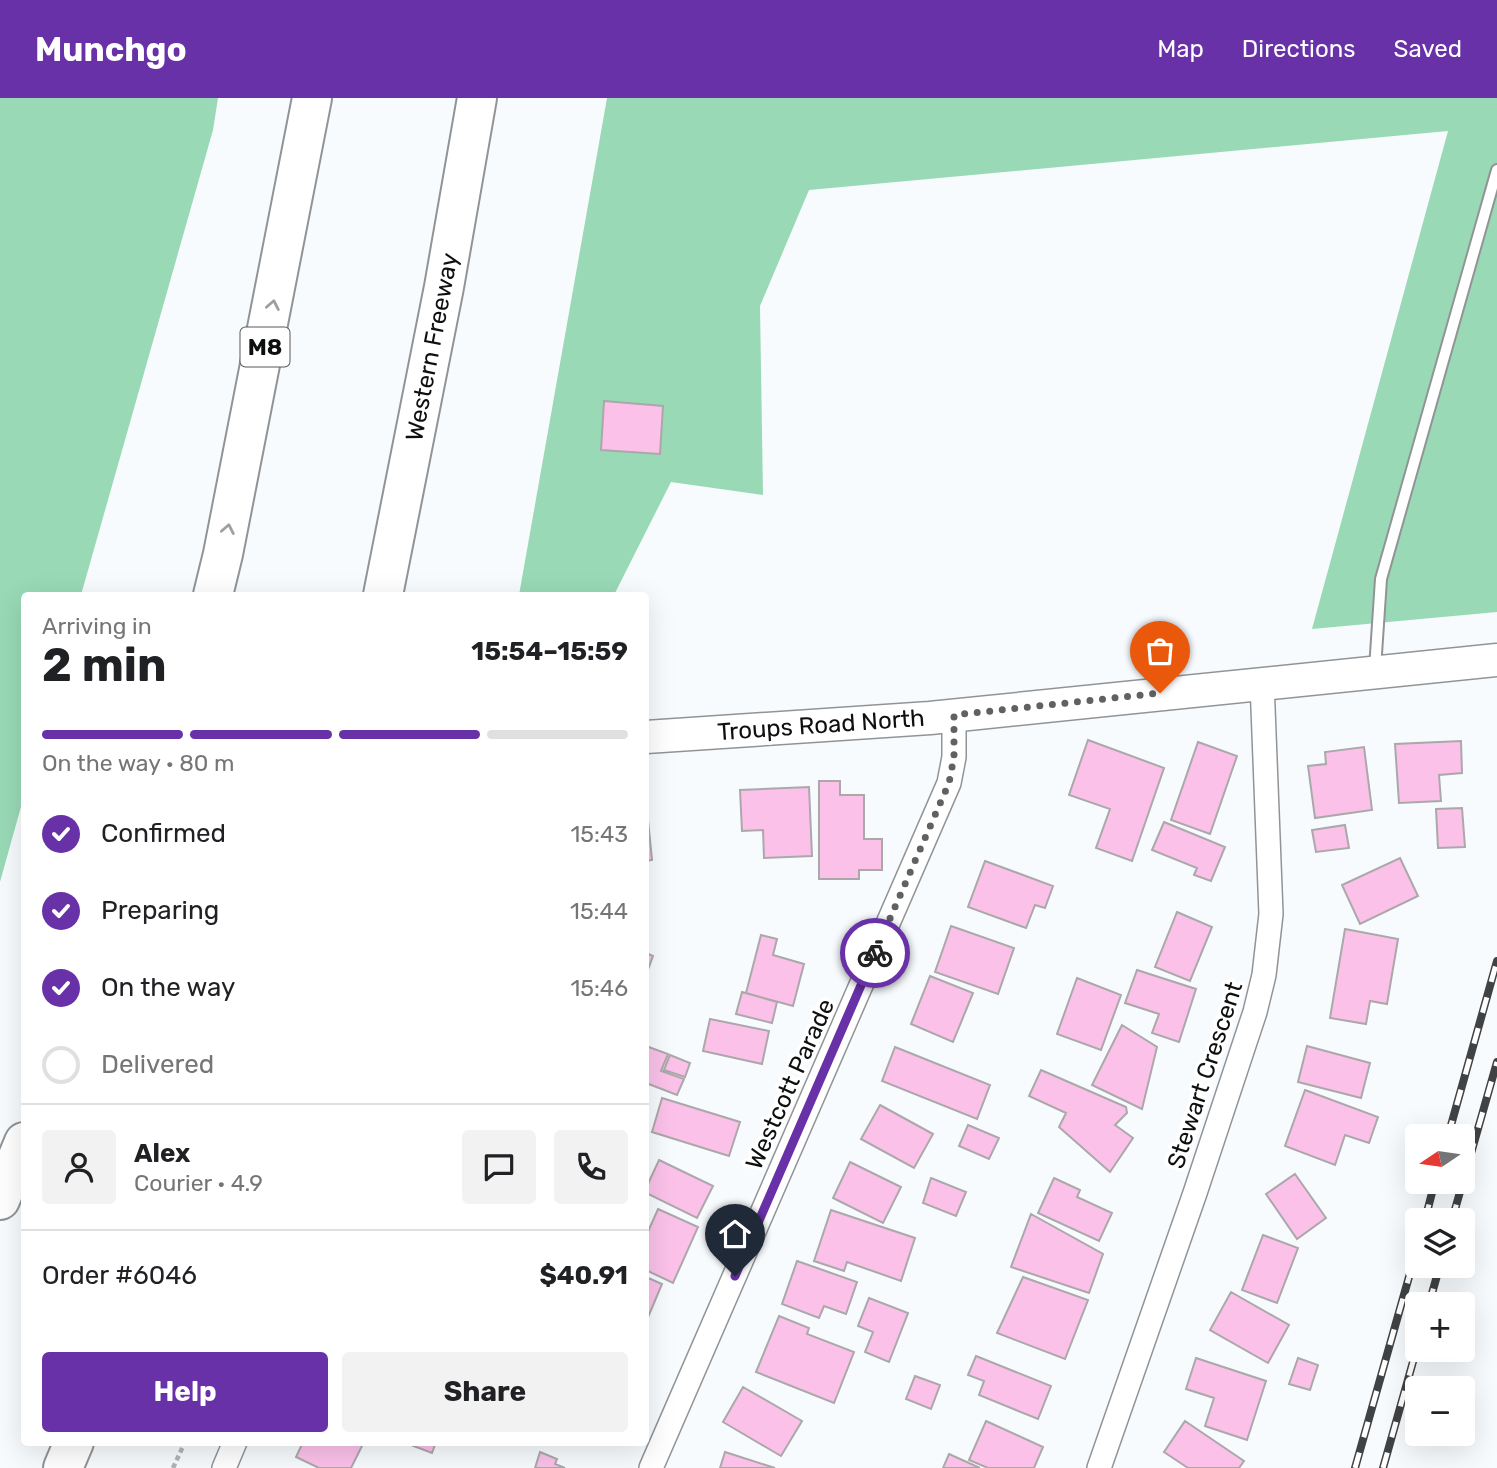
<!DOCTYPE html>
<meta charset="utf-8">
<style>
body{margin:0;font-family:Rubik,sans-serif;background:#f2f2f2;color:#202124;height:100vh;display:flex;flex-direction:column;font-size:26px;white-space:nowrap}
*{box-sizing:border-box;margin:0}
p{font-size:23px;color:#757577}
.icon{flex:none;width:38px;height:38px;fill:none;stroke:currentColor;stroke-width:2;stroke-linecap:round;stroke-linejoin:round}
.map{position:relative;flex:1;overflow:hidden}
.sheet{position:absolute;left:21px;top:494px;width:628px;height:854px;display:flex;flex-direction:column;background:#fff;border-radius:7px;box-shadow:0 7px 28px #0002}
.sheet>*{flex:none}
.needle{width:46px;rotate:257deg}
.tools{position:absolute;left:1405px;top:1026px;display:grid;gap:14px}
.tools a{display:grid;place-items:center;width:70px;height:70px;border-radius:7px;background:#fff;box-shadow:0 7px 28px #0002;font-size:35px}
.pin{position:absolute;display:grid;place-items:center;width:60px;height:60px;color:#fff;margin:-72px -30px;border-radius:50% 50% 50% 0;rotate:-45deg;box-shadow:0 0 7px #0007}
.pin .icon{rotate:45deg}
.courier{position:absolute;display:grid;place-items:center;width:70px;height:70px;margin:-35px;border:5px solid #6831a7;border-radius:50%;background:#fff;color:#222;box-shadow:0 2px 9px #0007}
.overview em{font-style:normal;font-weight:700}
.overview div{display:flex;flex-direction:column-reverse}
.overview{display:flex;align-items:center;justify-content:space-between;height:119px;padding:0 21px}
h1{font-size:46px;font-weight:700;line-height:52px}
.bar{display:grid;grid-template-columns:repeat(4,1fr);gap:10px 7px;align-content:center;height:84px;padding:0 21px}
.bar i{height:9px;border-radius:5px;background:#e0e0e0}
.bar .selected{background:#6831a7}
.bar p{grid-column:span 4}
.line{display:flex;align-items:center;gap:18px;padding:0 21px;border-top:2px solid #e0e0e0}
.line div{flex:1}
.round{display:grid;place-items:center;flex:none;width:74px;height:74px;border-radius:7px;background:#f2f2f2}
ol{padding:0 21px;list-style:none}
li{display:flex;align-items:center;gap:21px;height:77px}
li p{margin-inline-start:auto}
li .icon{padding:7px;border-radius:50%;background:#6831a7;color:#fff;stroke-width:4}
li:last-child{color:#757577}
li i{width:38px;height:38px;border:4px solid #e0e0e0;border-radius:50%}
.button{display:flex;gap:14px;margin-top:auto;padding:14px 21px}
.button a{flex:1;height:80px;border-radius:7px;background:#6831a7;color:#fff;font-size:28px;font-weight:700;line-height:80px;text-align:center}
.button a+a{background:#f2f2f2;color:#202124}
header{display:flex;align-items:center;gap:42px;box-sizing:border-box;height:98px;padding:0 35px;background:#6831a7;color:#fff}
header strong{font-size:33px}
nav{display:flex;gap:38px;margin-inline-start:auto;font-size:24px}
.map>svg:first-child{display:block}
</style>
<header>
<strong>Munchgo</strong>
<nav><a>Map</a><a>Directions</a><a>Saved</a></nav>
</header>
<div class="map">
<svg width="1497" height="1370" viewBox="0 0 1497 1370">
<rect width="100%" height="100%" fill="#f8fbfd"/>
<path fill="#99d9b6" d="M 0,0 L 218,0 L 213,32 L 81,497 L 24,497 L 24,698 L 0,784 Z
M 607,0 L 1497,0 L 1497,514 L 1312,531 L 1448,33 L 809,92 L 760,208 L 763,397 L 671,384 L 614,497 L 519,497 Z"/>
<path fill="#fbc1e9" stroke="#aba8aa" stroke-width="2" d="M 604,303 L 663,308 L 660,356 L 601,352 Z
M 1088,642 L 1164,670 L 1132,763 L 1096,750 L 1110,711 L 1069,697 Z
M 1461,643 L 1462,675 L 1439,677 L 1441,703 L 1399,705 L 1395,646 Z
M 1198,644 L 1237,658 L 1210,736 L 1171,722 Z
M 1364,649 L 1372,712 L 1315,720 L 1308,668 L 1326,666 L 1325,654 Z
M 819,683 L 840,683 L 840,697 L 864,697 L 864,741 L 882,741 L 882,772 L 859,772 L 859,781 L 819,781 Z
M 809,689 L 812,758 L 764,760 L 763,732 L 742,733 L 740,692 Z
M 646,702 L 652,762 L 646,763 Z
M 1462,710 L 1465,749 L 1438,750 L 1436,711 Z
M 1164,724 L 1225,749 L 1211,783 L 1194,777 L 1197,770 L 1152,752 Z
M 1345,727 L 1349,750 L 1316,754 L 1312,732 Z
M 1400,760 L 1418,798 L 1360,826 L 1342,787 Z
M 985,763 L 1053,788 L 1045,810 L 1035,807 L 1026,830 L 968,809 Z
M 1177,814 L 1212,829 L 1190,883 L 1155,869 Z
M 951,828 L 1014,850 L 998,896 L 935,874 Z
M 1345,831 L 1398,841 L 1387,906 L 1370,903 L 1366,926 L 1330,920 Z
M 761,837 L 777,841 L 773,857 L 804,866 L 793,908 L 746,895 Z
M 646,855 L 653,858 L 646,877 Z
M 1137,872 L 1196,891 L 1179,944 L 1152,935 L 1159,916 L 1125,905 Z
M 930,878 L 973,895 L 953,944 L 911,926 Z
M 1077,880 L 1121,897 L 1101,952 L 1057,936 Z
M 742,894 L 777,904 L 772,925 L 736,916 Z
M 710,921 L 769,933 L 762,966 L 703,953 Z
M 1122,927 L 1157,949 L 1142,1011 L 1092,987 Z
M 646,948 L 668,956 L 661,973 L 684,981 L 677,997 L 646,985 Z
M 1307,948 L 1370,965 L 1361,1000 L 1298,984 Z
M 895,949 L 990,987 L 977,1021 L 882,983 Z
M 670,957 L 690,965 L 685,979 L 664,972 Z
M 1041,972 L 1126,1009 L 1127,1015 L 1115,1027 L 1133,1040 L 1110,1074 L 1059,1029 L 1066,1015 L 1029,998 Z
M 1305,992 L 1378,1019 L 1369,1045 L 1345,1037 L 1335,1067 L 1285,1048 Z
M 662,1000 L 740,1024 L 729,1058 L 652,1034 Z
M 880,1007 L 933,1036 L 914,1070 L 861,1041 Z
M 968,1027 L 999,1040 L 989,1061 L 959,1048 Z
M 659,1062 L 713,1088 L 697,1120 L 646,1095 L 646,1090 Z
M 850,1064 L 901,1089 L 883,1125 L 833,1100 Z
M 1295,1076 L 1326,1120 L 1297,1141 L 1266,1096 Z
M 931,1080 L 966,1094 L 956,1118 L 923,1105 Z
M 1054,1080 L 1080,1092 L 1077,1099 L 1112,1115 L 1099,1143 L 1038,1115 Z
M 658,1111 L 698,1129 L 673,1185 L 646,1172 L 646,1138 Z
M 831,1112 L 915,1140 L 901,1183 L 847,1164 L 844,1173 L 814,1163 Z
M 1031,1116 L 1103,1156 L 1089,1195 L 1011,1169 Z
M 1263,1137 L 1298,1150 L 1277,1205 L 1242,1192 Z
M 797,1163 L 857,1184 L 846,1216 L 824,1208 L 819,1220 L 782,1206 Z
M 646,1179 L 662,1186 L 646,1224 Z
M 1023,1179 L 1088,1202 L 1065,1261 L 997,1235 Z
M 1231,1194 L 1289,1227 L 1268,1265 L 1210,1232 Z
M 869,1200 L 908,1215 L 889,1264 L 865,1254 L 873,1234 L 858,1228 Z
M 779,1218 L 809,1230 L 807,1236 L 854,1254 L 834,1305 L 756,1274 Z
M 976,1258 L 1051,1288 L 1038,1321 L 979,1297 L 984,1283 L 968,1277 Z
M 1196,1260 L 1266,1283 L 1247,1342 L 1205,1328 L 1214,1300 L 1186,1291 Z
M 1298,1260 L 1318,1267 L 1310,1292 L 1289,1286 Z
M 915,1278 L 940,1287 L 931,1311 L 906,1301 Z
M 743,1289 L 802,1323 L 781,1358 L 723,1324 Z
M 986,1323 L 1043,1349 L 1034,1370 L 988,1370 L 969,1362 Z
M 1185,1323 L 1244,1363 L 1239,1370 L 1188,1370 L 1164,1354 Z
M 303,1344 L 364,1344 L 351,1370 L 319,1370 L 296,1359 Z
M 403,1344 L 436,1344 L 432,1355 Z
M 540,1354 L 557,1361 L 555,1366 L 565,1370 L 535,1370 Z
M 725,1354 L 775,1370 L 720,1370 Z
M 949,1356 L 980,1370 L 943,1370 Z"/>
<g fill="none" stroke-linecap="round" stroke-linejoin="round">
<g stroke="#919496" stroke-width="14">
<path id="lane" d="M 1375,571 L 1381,481 L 1497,72"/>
</g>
<g stroke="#919496" stroke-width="26">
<path id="street" d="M 224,1370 L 235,1344
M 651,1370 L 949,685 L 954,659 L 954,617
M 1099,1370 L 1195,1095 L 1255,914 L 1264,877 L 1271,816 L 1262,584"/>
</g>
<g stroke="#919496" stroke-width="35">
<path id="secondary" d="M 646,639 L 930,620 L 1497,562"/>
</g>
<g stroke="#919496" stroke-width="42">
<path id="highway" d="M 213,497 L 223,456 L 312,0
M 383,497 L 444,189 L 477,0
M 0,1102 L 24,1044
M 63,1370 L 74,1344"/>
</g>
<path stroke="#b1b3b4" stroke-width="4.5" stroke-dasharray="5 3.5" stroke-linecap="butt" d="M 173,1370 L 185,1344"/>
<use href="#lane" stroke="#fff" stroke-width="10"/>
<use href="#street" stroke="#fff" stroke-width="23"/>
<use href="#secondary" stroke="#fff" stroke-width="32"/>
<use href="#highway" stroke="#fff" stroke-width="38"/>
<g stroke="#414243" stroke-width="8">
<path id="rail" d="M 1448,1038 L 1497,863
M 1425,1122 L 1435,1083
M 1452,1122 L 1497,964
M 1429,1206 L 1440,1167
M 1355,1370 L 1418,1147
M 1383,1370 L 1418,1246"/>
</g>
<use href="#rail" stroke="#fff" stroke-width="5" stroke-dasharray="16" stroke-linecap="butt"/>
</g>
<defs><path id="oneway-chevron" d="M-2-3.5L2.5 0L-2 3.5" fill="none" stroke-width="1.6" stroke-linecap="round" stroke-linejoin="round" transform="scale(1.75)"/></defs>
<g stroke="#9f9f9f">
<use href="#oneway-chevron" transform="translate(273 207) rotate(-79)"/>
<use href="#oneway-chevron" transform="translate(228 431) rotate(-79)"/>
</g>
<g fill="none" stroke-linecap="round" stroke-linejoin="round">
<path stroke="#606262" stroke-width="7" stroke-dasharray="0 12.6" d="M 875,855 L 949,685 L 954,659 L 954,617 L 1160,595"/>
<path stroke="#6831a7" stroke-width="9" d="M 735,1178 L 875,855"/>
</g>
<g text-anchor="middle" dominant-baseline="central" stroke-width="7" stroke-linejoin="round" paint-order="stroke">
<rect fill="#fff" stroke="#565757" stroke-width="2" x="240.5" y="229.5" width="49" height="39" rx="5"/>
<g font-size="23" font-weight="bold" fill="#0e0f0f">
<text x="265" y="249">M8</text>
</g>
<g font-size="24" fill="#0e0f0f" stroke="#fff">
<text transform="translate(432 249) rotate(-79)">Western Freeway</text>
<text transform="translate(821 627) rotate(-4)">Troups Road North</text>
<text transform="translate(1205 977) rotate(-72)">Stewart Crescent</text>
<text transform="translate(790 986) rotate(-66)">Westcott Parade</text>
</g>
</g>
</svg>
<div class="tools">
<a><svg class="needle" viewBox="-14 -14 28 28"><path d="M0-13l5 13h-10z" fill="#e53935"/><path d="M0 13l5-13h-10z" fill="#757577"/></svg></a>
<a><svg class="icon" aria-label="layers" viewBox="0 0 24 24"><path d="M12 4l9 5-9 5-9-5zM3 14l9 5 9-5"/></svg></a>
<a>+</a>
<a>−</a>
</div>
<div class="pin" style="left:1160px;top:595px;background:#ea580c"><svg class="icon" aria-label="bag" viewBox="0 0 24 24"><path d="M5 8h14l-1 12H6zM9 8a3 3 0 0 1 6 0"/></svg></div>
<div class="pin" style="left:735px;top:1178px;background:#1f2937"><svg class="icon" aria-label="home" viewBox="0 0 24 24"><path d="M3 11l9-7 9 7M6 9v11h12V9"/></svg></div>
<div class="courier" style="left:875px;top:855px"><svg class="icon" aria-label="bike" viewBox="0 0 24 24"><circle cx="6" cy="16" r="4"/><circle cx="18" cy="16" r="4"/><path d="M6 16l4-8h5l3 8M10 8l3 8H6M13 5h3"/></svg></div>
<section class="sheet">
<div class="overview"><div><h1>2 min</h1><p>Arriving in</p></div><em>15:54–15:59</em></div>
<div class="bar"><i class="selected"></i><i class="selected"></i><i class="selected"></i><i></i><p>On the way · 80 m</p></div>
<ol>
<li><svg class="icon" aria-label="check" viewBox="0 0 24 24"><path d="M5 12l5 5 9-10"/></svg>Confirmed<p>15:43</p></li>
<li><svg class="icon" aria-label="check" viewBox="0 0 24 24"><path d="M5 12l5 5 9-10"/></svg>Preparing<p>15:44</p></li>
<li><svg class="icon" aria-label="check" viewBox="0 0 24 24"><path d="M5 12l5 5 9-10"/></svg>On the way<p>15:46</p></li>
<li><i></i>Delivered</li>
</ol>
<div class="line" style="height:126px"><a class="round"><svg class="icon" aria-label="person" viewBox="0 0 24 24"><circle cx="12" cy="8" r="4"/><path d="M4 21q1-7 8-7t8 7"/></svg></a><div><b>Alex</b><p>Courier · 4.9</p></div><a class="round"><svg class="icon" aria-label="chat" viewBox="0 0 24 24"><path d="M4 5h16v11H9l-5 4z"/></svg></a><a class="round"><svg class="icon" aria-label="phone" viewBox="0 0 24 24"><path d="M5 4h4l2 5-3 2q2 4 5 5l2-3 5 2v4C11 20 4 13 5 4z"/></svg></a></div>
<div class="line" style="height:91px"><div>Order #6046</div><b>$40.91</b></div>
<div class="button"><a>Help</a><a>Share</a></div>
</section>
</div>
